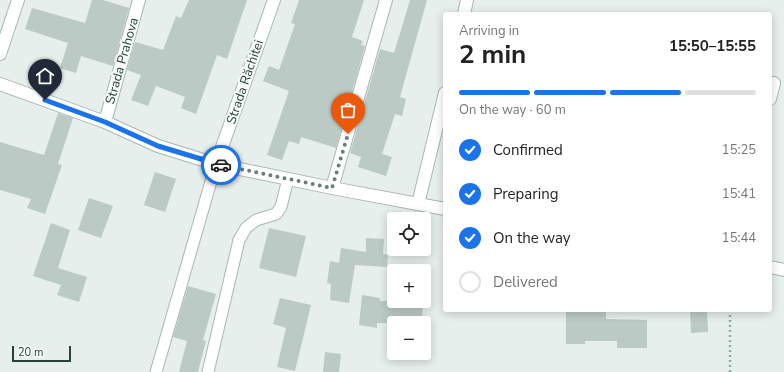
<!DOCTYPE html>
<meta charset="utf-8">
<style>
body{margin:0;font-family:"Nunito Sans",sans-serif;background:#f2f2f2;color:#222;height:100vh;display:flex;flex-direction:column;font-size:15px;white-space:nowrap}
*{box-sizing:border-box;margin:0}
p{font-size:13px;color:#767676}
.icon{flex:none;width:22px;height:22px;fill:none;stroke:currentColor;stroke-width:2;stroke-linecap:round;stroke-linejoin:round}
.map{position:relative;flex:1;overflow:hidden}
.drawer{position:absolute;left:443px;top:12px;width:329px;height:300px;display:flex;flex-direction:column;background:#fff;border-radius:4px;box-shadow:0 2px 10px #0003}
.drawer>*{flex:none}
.buttons{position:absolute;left:387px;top:212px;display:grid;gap:8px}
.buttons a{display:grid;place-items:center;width:44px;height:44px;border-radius:4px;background:#fff;box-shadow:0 2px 10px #0003;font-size:20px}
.scale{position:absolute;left:12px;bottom:10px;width:59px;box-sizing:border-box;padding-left:4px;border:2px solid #24423a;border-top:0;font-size:11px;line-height:14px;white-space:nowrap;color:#24423a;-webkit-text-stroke:3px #f7fbf9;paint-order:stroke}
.pin{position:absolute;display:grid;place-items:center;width:34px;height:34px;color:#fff;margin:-41px -17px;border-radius:50% 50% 50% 0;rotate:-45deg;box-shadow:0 0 4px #0007}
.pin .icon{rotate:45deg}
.courier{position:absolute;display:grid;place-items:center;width:40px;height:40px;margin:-20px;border:3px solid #1a73e8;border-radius:50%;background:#fff;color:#222;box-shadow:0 1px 5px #0007}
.head em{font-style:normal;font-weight:700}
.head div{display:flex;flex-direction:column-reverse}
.head{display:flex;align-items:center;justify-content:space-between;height:68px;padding:0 16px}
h1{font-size:26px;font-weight:700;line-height:30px}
.bar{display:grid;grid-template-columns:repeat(4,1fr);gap:6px 4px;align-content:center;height:48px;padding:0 16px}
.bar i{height:5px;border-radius:3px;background:#e0e0e0}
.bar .selected{background:#1a73e8}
.bar p{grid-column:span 4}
ol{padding:0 16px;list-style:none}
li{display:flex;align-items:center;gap:12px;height:44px}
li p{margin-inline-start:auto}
li .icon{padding:4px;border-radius:50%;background:#1a73e8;color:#fff;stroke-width:4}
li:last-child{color:#767676}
li i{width:22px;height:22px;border:2px solid #e0e0e0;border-radius:50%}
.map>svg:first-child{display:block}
</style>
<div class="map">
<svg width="784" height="372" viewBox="0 0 784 372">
<rect width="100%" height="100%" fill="#e6efeb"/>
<path fill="#bbcac4" d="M 92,0 L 103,0 L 129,8 L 113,66 L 81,56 L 76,73 L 60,68 L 68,43 L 25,29 L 32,8 L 85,23 Z
M 189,0 L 247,0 L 227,59 L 217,55 L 196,114 L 181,108 L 185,97 L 156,86 L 148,106 L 131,100 L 141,75 L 127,70 L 135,42 L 163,50 L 176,16 L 181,18 Z
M 299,0 L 364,0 L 352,37 L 363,41 L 361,45 L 365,46 L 336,148 L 301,137 L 299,144 L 289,141 L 282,160 L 267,155 L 289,91 L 263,81 L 269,66 L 279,70 L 295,24 L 291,23 Z
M 410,0 L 427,0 L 400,97 L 406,99 L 402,116 L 395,114 L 382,154 L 392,157 L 386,176 L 358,167 L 361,157 L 350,153 L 380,49 L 394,53 Z
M 58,113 L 73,118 L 58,164 L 62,165 L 45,214 L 27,208 L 31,199 L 0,190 L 0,142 L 44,155 Z
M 155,172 L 176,179 L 165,212 L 144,205 Z
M 89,198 L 113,206 L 101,238 L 78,230 Z
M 51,223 L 70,230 L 58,268 L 87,277 L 79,302 L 57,295 L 61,285 L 33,276 Z
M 269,228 L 306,236 L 296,277 L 259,268 Z
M 366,238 L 384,239 L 383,254 L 388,255 L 387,267 L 355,265 L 349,303 L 330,300 L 331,284 L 327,283 L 330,261 L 339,263 L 341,248 L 366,252 Z
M 188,286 L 216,294 L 203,340 L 206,341 L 198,372 L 179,372 L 187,341 L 173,337 Z
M 362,295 L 380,298 L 380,301 L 423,301 L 422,323 L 377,323 L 377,328 L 359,325 Z
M 280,298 L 311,305 L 295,371 L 277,367 L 286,328 L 273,324 Z
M 566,310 L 606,310 L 606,319 L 647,320 L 647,348 L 617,348 L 617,341 L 585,341 L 585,344 L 566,344 Z
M 690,310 L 707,310 L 708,332 L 691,333 Z
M 325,352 L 341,354 L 339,372 L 323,372 Z"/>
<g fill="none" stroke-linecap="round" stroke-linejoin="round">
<g stroke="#a8b8b2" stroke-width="13">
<path id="service" d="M 156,372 L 216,164
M 208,372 L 239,240 L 246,228 L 256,220 L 276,214 L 281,207 L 288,179"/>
</g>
<g stroke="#a8b8b2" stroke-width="14">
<path id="minor" d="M 0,54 L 18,0
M 0,84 L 105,122 L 158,146 L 216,164 L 332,188 L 418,204
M 770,99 L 774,83
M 105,122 L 139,0
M 216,164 L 274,0
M 332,188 L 386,0"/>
</g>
<g stroke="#a8b8b2" stroke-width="14">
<path id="tertiary" d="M 464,14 L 467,0
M 445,93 L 418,204 L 445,209
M 770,267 L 784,270"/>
</g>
<path stroke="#86b3a5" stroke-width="2.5" stroke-dasharray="2 3" stroke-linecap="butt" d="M 730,310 L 730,372"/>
<use href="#service" stroke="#fff" stroke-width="11"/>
<use href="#minor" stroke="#fff" stroke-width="12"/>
<use href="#tertiary" stroke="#fff" stroke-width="12"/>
</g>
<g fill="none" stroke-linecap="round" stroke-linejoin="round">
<path stroke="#687f78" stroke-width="4" stroke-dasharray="0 7.2" d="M 221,165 L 332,188 L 348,134"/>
<path stroke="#1a73e8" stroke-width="5" d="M 45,100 L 105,122 L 158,146 L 221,165"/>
</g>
<g text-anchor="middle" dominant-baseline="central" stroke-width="4" stroke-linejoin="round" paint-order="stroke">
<g font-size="13" fill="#24423a" stroke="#f7fbf9">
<text transform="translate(122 61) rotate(-74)">Strada Prahova</text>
<text transform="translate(245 82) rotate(-71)">Strada Răchitei</text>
</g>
</g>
</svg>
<div class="buttons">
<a><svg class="icon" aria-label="locate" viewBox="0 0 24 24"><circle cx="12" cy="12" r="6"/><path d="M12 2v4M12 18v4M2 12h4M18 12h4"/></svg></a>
<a>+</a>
<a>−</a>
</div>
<div class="scale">20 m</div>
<div class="pin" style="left:348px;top:134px;background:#ea580c"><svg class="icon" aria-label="bag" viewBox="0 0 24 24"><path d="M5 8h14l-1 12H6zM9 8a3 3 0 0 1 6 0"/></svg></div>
<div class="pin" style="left:45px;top:100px;background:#1f2937"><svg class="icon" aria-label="home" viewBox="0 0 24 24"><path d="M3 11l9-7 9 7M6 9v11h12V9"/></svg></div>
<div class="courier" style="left:221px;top:165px"><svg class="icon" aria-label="car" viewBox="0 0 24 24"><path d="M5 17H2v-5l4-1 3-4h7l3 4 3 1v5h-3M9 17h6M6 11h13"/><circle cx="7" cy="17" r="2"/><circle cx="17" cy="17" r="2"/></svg></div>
<section class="drawer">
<div class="head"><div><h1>2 min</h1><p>Arriving in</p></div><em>15:50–15:55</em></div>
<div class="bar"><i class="selected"></i><i class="selected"></i><i class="selected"></i><i></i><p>On the way · 60 m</p></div>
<ol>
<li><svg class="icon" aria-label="check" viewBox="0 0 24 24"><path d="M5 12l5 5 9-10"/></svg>Confirmed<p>15:25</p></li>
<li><svg class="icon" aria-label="check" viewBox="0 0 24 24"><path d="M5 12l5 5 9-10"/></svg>Preparing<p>15:41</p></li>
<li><svg class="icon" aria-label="check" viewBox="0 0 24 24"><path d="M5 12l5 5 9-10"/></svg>On the way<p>15:44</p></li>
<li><i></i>Delivered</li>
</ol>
</section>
</div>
